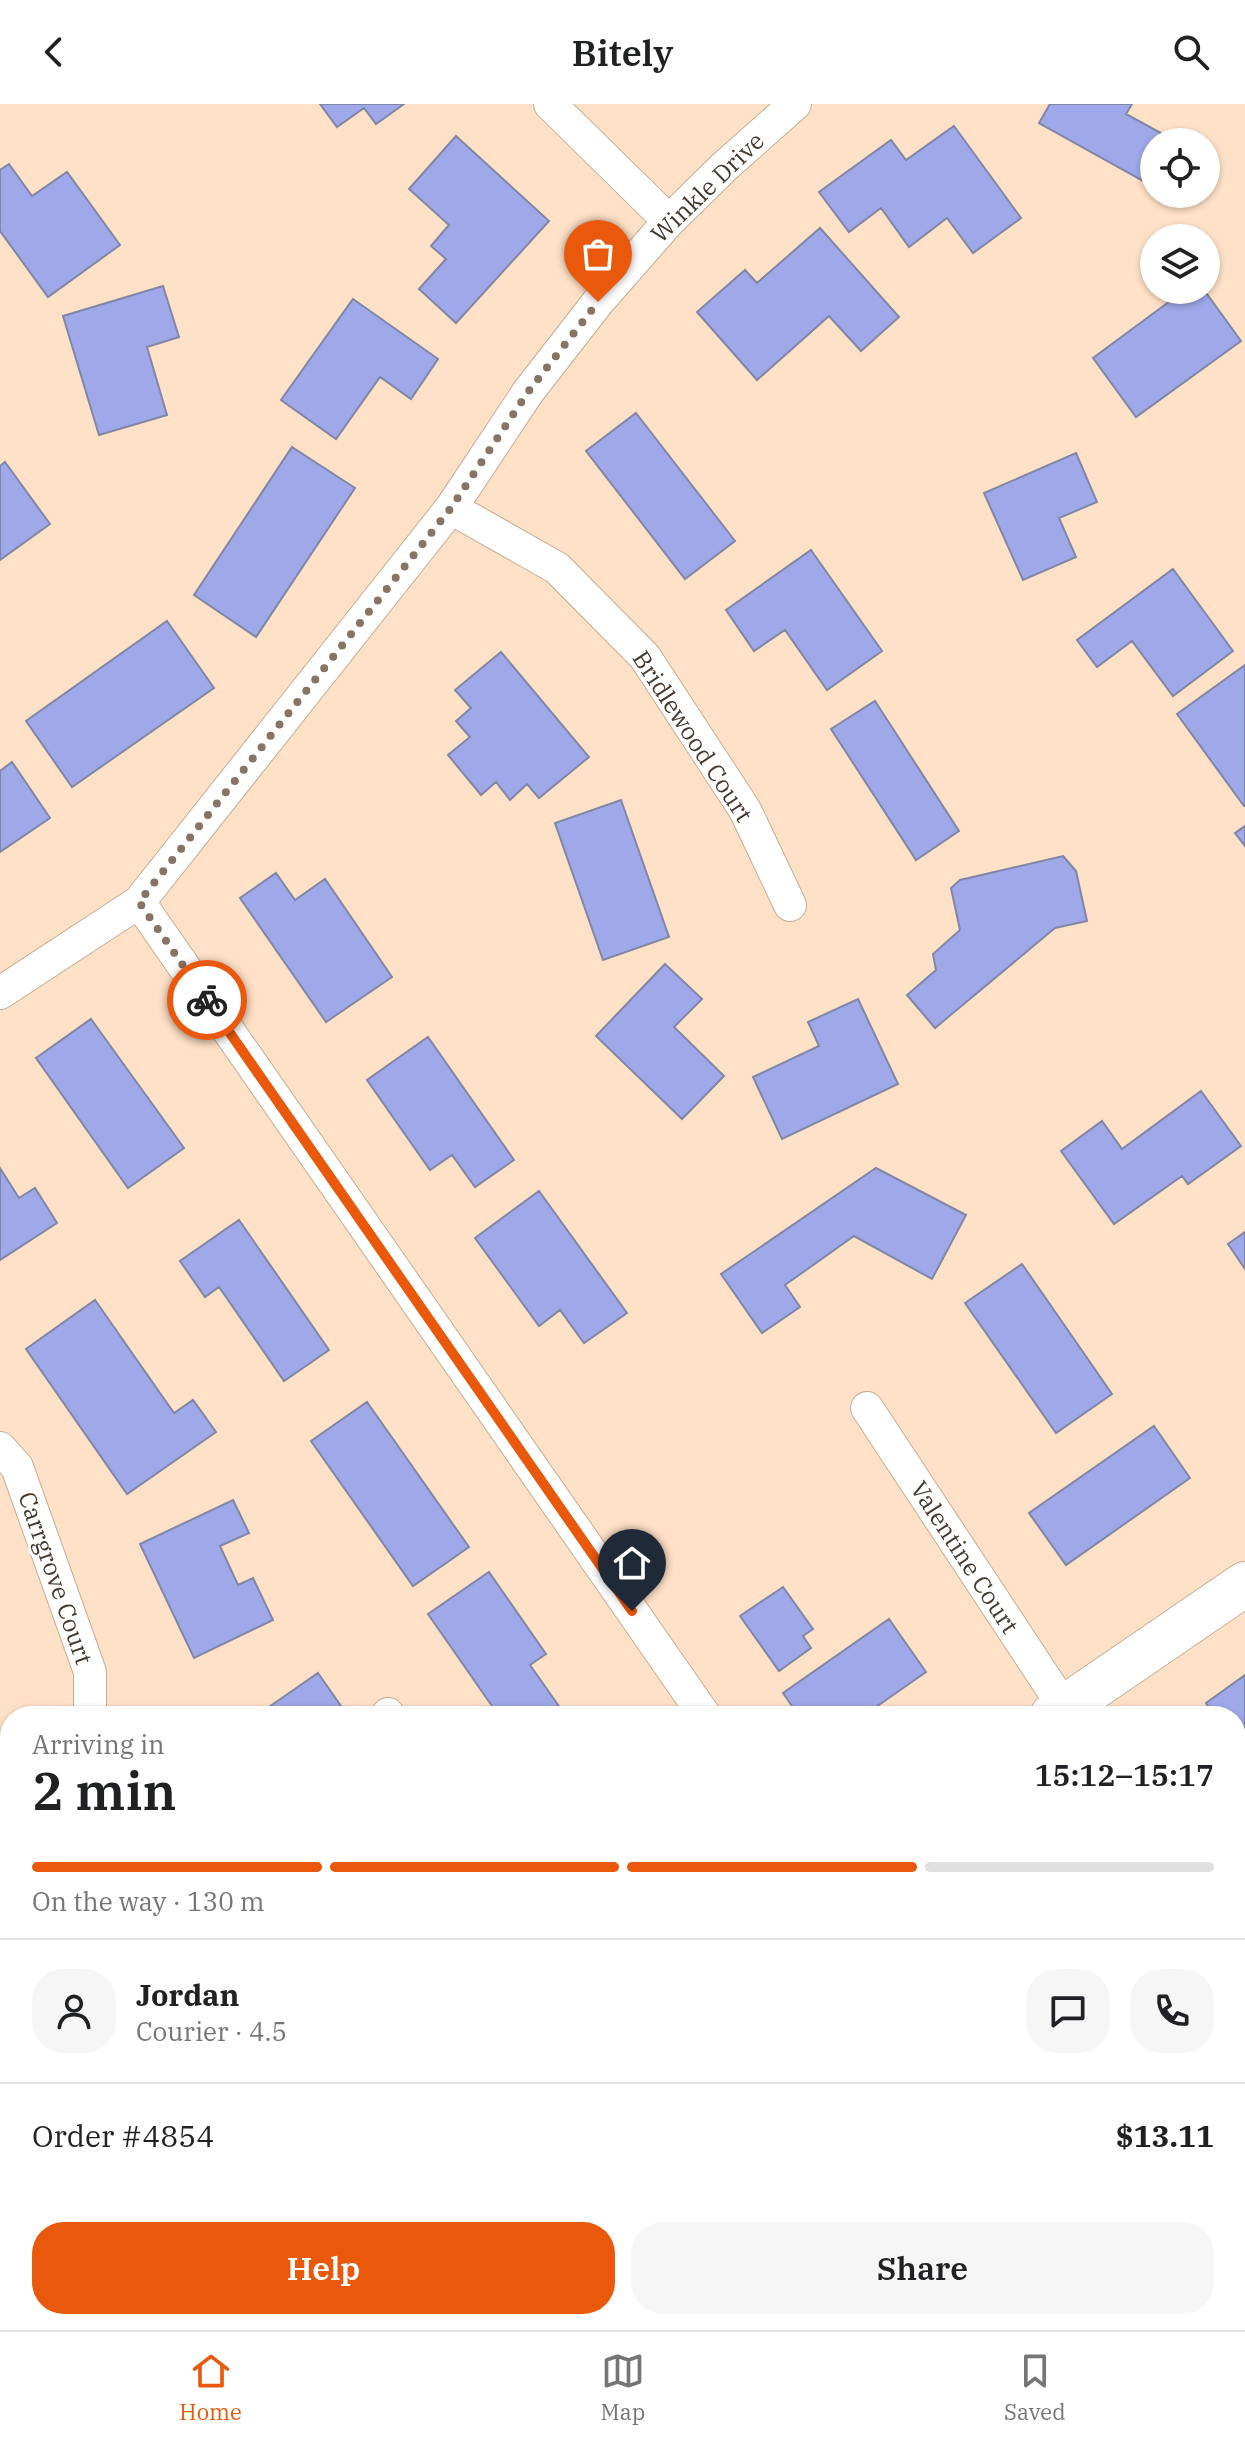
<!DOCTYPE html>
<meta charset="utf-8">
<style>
body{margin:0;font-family:"IBM Plex Serif",serif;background:#f6f6f6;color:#202124;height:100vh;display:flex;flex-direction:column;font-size:30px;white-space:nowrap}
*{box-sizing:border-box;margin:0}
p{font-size:26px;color:#757577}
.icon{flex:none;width:44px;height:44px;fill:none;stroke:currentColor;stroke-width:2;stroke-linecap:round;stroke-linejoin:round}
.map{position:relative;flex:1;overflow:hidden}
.side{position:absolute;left:0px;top:1602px;width:1246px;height:624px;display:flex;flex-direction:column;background:#fff;border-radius:32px 32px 0 0;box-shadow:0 2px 6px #0004}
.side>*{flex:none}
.buttons{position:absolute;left:1140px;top:24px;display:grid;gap:16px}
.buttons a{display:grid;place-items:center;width:80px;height:80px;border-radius:50%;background:#fff;box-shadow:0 2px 6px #0004;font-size:40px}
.pin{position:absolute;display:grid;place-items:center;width:68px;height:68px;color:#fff;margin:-82px -34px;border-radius:50% 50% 50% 0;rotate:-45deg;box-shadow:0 0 8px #0007}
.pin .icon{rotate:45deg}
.courier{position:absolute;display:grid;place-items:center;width:80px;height:80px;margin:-40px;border:6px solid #ea580c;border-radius:50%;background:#fff;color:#222;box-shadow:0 2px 10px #0007}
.head em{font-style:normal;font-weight:600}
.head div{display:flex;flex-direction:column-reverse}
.head{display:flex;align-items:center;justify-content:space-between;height:136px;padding:0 32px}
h1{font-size:52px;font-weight:600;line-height:60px}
.bar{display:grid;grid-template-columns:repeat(4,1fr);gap:12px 8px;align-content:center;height:96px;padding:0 32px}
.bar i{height:10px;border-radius:6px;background:#e0e0e0}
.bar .selected{background:#ea580c}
.bar p{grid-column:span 4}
.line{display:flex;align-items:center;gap:20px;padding:0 32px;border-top:2px solid #e0e0e0}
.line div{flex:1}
.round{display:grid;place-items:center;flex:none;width:84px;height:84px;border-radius:32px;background:#f6f6f6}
.button{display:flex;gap:16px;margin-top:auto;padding:16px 32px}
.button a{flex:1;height:92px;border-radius:32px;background:#ea580c;color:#fff;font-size:32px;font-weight:600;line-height:92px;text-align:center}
.button a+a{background:#f6f6f6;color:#202124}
header{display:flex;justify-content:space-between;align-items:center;height:104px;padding:0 32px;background:#fff;font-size:36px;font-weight:600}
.dock{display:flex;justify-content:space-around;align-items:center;height:112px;border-top:2px solid #e0e0e0;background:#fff;font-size:22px;color:#757577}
.dock a{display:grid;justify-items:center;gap:4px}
.dock .selected{color:#ea580c}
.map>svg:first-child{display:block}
</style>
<header><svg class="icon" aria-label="back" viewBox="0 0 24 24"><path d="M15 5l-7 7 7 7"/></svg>Bitely<svg class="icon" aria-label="search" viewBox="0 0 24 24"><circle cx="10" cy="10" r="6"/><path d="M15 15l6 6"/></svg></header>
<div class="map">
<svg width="1245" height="2226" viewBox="0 0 1245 2226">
<rect width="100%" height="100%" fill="#ffe1c7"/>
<path fill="#9fa9ea" stroke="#8086a5" stroke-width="2" d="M 320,0 L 404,0 L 376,20 L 364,4 L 337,23 Z
M 1050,0 L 1132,0 L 1126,10 L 1177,38 L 1154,38 L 1154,83 L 1039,19 Z
M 954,22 L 1021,114 L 973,149 L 947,114 L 909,143 L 881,104 L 849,128 L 819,88 L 891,36 L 906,56 Z
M 456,32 L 549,117 L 456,219 L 419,185 L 446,155 L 431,142 L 449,121 L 409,85 Z
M 9,60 L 32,92 L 67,68 L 120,141 L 48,193 L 0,127 L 0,66 Z
M 820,124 L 899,213 L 861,247 L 829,212 L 757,276 L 697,208 L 745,166 L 757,179 Z
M 163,182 L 179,233 L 147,243 L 167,311 L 99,331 L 63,212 Z
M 1185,186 L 1204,186 L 1241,237 L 1136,313 L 1093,254 Z
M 353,195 L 438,255 L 411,295 L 380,273 L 336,335 L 281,296 Z
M 636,309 L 735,437 L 685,475 L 586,347 Z
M 292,343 L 355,384 L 256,533 L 194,491 Z
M 1076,349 L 1097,398 L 1059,414 L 1076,453 L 1023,476 L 984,389 Z
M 5,358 L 50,420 L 0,456 L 0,362 Z
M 811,446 L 882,547 L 827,586 L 785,526 L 754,547 L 726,506 Z
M 1173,465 L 1233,547 L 1173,592 L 1132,537 L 1097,563 L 1077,536 Z
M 167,517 L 214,584 L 72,683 L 26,617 Z
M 501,548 L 589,653 L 539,694 L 527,680 L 510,696 L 496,678 L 481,691 L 448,651 L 470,633 L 456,617 L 471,604 L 455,586 Z
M 1245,561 L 1245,702 L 1244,702 L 1177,610 Z
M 875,597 L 959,727 L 916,756 L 831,625 Z
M 12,658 L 50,714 L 0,748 L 0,667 Z
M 621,696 L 669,833 L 603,856 L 555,719 Z
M 1245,722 L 1245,742 L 1235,729 Z
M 1063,752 L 1076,767 L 1087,817 L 1055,824 L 935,924 L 907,891 L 936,866 L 933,850 L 960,826 L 951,784 L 960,776 Z
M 276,769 L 295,796 L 325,775 L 392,873 L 326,918 L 240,794 Z
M 665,860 L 702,895 L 674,923 L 724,972 L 682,1015 L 596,932 Z
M 858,895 L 898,980 L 782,1035 L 753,973 L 819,942 L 808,918 Z
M 91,915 L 184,1044 L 128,1084 L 36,954 Z
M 428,933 L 514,1056 L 475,1083 L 452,1051 L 430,1066 L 367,976 Z
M 1201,987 L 1241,1042 L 1188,1080 L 1182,1072 L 1114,1120 L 1061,1047 L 1102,1017 L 1122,1045 Z
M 0,1064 L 19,1094 L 35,1084 L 57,1119 L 0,1156 Z
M 876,1064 L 966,1111 L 932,1175 L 854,1132 L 785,1181 L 800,1203 L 762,1229 L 721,1170 Z
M 539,1087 L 627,1209 L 584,1239 L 560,1206 L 539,1222 L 475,1134 Z
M 239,1116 L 329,1246 L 284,1277 L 219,1183 L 205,1193 L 180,1157 Z
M 1245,1128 L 1245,1165 L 1228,1140 Z
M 1022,1160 L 1112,1290 L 1056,1329 L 965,1199 Z
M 95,1196 L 174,1309 L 193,1296 L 216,1328 L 127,1390 L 26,1245 Z
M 367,1298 L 469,1443 L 413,1482 L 311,1337 Z
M 1154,1322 L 1190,1374 L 1066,1461 L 1029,1409 Z
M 233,1396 L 249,1429 L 220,1442 L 238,1481 L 253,1474 L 273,1516 L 194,1554 L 140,1440 Z
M 489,1468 L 546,1550 L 530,1561 L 563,1608 L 557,1612 L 499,1612 L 428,1510 Z
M 783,1483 L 813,1525 L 803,1532 L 811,1544 L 779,1567 L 740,1512 Z
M 889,1515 L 926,1568 L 863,1612 L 799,1612 L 783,1589 Z
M 318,1569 L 348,1612 L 256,1612 Z
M 1245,1571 L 1245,1694 L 1236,1681 L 1236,1652 L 1241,1649 L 1236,1642 L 1236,1612 L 1215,1612 L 1206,1599 Z
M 0,1705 L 10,1714 L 10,1804 L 0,1795 Z
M 1238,1869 L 1245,1879 L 1245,1921 L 1236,1928 Z
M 1245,1968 L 1245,2016 L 1236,2003 L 1236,1974 Z
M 335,2216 L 401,2216 L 408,2226 L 328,2226 L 326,2223 Z
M 673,2216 L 714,2216 L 700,2226 L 680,2226 Z
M 758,2216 L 781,2216 L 788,2226 L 743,2226 Z
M 854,2216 L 931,2216 L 917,2226 L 861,2226 Z
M 954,2216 L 989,2216 L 996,2226 L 939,2226 Z"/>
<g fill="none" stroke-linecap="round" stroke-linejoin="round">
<g stroke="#c7ab91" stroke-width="18">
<path id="lane" d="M 0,2162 L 10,2176
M 38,2216 L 45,2226"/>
</g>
<g stroke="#c7ab91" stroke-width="34">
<path id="street" d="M 550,0 L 669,117
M 451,404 L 557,464 L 645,553 L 745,706 L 790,801
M 139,798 L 705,1612
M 0,889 L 139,798 L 451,404 L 528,288 L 598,198 L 669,117 L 724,63 L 795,0
M 867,1304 L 1064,1603
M 0,1344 L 17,1363 L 90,1568 L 90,1612
M 388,1610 L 389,1612
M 546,2216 L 553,2226
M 1085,2216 L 1093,2226
M 1223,2226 L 1245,2210"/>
</g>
<g stroke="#c7ab91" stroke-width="46">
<path id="secondary" d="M 1052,1612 L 1245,1480
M 1236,1793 L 1245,1799
M 197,2226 L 211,2216"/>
</g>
<use href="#lane" stroke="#fff" stroke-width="16"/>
<use href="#street" stroke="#fff" stroke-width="32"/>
<use href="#secondary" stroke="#fff" stroke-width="44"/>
</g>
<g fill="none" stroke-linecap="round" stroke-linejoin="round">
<path stroke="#867464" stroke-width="8" stroke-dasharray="0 14.4" d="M 207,896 L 139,798 L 451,404 L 528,288 L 598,198"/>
<path stroke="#ea580c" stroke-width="10" d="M 207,896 L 632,1507"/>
</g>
<g text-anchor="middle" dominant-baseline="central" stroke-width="6" stroke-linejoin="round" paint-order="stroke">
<g font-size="24" fill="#45392f" stroke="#fff">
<text transform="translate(707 83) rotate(-44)">Winkle Drive</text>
<text transform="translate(693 632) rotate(57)">Bridlewood Court</text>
<text transform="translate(965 1453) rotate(57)">Valentine Court</text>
<text transform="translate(56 1474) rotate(71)">Carrgrove Court</text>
</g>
</g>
</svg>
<div class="buttons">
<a><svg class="icon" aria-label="locate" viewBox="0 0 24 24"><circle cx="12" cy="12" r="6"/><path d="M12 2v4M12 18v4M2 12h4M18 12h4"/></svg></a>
<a><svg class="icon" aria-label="layers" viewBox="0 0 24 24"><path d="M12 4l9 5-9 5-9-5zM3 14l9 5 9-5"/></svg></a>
</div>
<div class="pin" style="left:598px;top:198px;background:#ea580c"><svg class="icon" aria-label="bag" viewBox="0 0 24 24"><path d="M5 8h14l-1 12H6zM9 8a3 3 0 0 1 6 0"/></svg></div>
<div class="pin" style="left:632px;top:1507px;background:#1f2937"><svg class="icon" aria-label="home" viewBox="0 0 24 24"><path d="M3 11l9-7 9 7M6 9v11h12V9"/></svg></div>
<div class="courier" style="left:207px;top:896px"><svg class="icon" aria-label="bike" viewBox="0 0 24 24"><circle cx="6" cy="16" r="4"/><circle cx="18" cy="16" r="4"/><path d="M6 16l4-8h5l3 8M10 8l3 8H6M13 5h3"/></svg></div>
<section class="side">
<div class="head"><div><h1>2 min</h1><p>Arriving in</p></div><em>15:12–15:17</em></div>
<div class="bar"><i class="selected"></i><i class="selected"></i><i class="selected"></i><i></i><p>On the way · 130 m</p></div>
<div class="line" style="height:144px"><a class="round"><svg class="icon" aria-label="person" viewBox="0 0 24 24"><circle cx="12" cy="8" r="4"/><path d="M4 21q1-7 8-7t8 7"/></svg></a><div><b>Jordan</b><p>Courier · 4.5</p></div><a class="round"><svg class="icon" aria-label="chat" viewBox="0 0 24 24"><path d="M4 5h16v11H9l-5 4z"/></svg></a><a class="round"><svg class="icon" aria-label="phone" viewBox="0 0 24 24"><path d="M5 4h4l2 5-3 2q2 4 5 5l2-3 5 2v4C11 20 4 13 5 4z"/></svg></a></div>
<div class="line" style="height:104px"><div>Order #4854</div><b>$13.11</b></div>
<div class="button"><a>Help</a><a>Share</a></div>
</section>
</div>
<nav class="dock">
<a class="selected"><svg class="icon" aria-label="home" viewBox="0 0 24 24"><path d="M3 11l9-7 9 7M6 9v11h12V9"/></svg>Home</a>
<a><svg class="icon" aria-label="map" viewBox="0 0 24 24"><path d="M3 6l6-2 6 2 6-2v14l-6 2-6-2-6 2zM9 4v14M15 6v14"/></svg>Map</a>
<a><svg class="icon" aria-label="saved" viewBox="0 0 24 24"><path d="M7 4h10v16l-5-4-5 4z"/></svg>Saved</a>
</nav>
